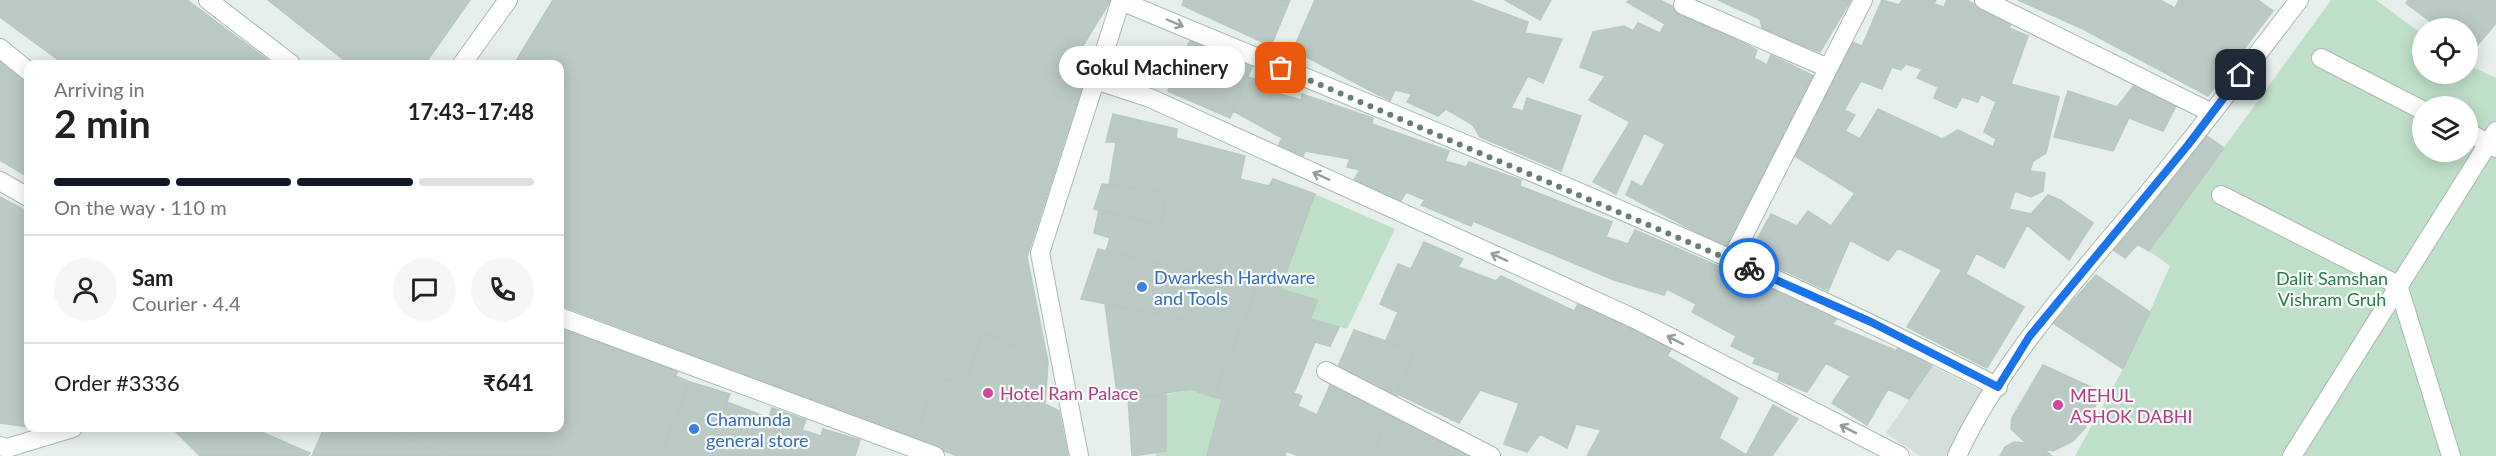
<!DOCTYPE html>
<meta charset="utf-8">
<style>
body{margin:0;font-family:Lato,sans-serif;background:#f6f6f6;color:#202124;height:100vh;display:flex;flex-direction:column;font-size:22px;white-space:nowrap}
*{box-sizing:border-box;margin:0}
p{font-size:20px;color:#757577}
.icon{flex:none;width:33px;height:33px;fill:none;stroke:currentColor;stroke-width:2;stroke-linecap:round;stroke-linejoin:round}
.map{position:relative;flex:1;overflow:hidden}
.drawer{position:absolute;left:24px;top:60px;width:540px;height:372px;display:flex;flex-direction:column;background:#fff;border-radius:12px;box-shadow:0 3px 15px #0003}
.drawer>*{flex:none}
.fabs{position:absolute;left:2412px;top:18px;display:grid;gap:12px}
.fabs a{display:grid;place-items:center;width:66px;height:66px;border-radius:50%;background:#fff;box-shadow:0 3px 15px #0003;font-size:30px}
.pin{position:absolute;display:grid;place-items:center;width:51px;height:51px;color:#fff;margin:-26px;border-radius:12px;box-shadow:0 3px 9px #0006}
.courier{position:absolute;display:grid;place-items:center;width:60px;height:60px;margin:-30px;border:4px solid #1a73e8;border-radius:50%;background:#fff;color:#222;box-shadow:0 2px 8px #0007}
.bubble{position:absolute;height:42px;border-radius:21px;background:#fff;box-shadow:0 3px 15px #0003;font-size:20px;font-weight:700;line-height:42px;text-align:center}
.head em{font-style:normal;font-weight:700}
.head div{display:flex;flex-direction:column-reverse}
.head{display:flex;align-items:center;justify-content:space-between;height:102px;padding:0 30px}
h1{font-size:39px;font-weight:700;line-height:45px}
.bar{display:grid;grid-template-columns:repeat(4,1fr);gap:9px 6px;align-content:center;height:72px;padding:0 30px}
.bar i{height:8px;border-radius:4px;background:#e0e0e0}
.bar .on{background:#111827}
.bar p{grid-column:span 4}
.line{display:flex;align-items:center;gap:15px;padding:0 30px;border-top:2px solid #e0e0e0}
.line div{flex:1}
.round{display:grid;place-items:center;flex:none;width:63px;height:63px;border-radius:32px;background:#f6f6f6}
.map>svg:first-child{display:block}
</style>
<div class="map">
<svg width="2496" height="456" viewBox="0 0 2496 456">
<rect width="100%" height="100%" fill="#e6efeb"/>
<path fill="#d4dfda" d="M 1932,366 L 1986,393 L 1952,456 L 1920,456 L 1886,433 Z"/>
<path fill="#bfe0c8" fill-rule="evenodd" d="M 2331,0 L 2376,0 L 2422,34 L 2422,74 L 2468,74 L 2468,65 L 2496,78 L 2496,456 L 2075,456 L 2128,360 L 2170,266 L 2149,251 ZM 2422,106 L 2468,106 L 2468,152 L 2422,152 Z
M 1315,194 L 1395,229 L 1347,329 L 1310,319 L 1318,300 L 1280,289 Z
M 1191,389 L 1222,399 L 1207,456 L 1156,456 L 1155,454 L 1166,451 L 1166,395 Z"/>
<path fill="#bbcac4" stroke="#b8c9c2" stroke-width="1.5" d="M 0,0 L 187,0 L 273,64 L 64,64 L 0,17 Z
M 268,0 L 470,0 L 425,64 L 349,64 Z
M 553,0 L 1111,0 L 1066,73 L 1085,78 L 1027,257 L 1048,362 L 983,332 L 965,383 L 938,378 L 913,438 L 560,305 L 560,64 L 514,64 Z
M 1184,0 L 1290,0 L 1271,46 L 1182,5 Z
M 1315,0 L 1469,0 L 1528,22 L 1525,33 L 1562,39 L 1543,83 L 1528,76 L 1511,108 L 1523,111 L 1527,98 L 1581,116 L 1561,171 L 1480,137 L 1473,125 L 1446,109 L 1438,116 L 1407,102 L 1412,94 L 1395,90 L 1390,101 L 1293,50 Z
M 1505,0 L 1551,0 L 1540,20 Z
M 1630,0 L 1660,0 L 1757,50 L 1754,58 L 1767,65 L 1771,55 L 1814,76 L 1727,248 L 1626,195 L 1632,181 L 1642,187 L 1665,144 L 1644,133 L 1616,194 L 1593,182 L 1630,122 L 1589,100 L 1605,76 L 1580,67 L 1593,32 L 1624,26 L 1633,31 L 1638,23 L 1660,33 L 1665,24 L 1627,2 Z
M 1718,0 L 1851,0 L 1820,52 L 1763,31 L 1760,19 Z
M 1882,0 L 1899,5 L 1902,0 L 1936,0 L 1934,4 L 1944,7 L 1947,0 L 1966,0 L 2013,21 L 2009,28 L 2028,36 L 2011,84 L 2004,82 L 1996,102 L 1981,94 L 1978,102 L 1962,97 L 1956,108 L 1934,98 L 1938,87 L 1917,78 L 1922,69 L 1906,64 L 1901,70 L 1892,67 L 1882,89 L 1861,81 L 1844,110 L 1855,115 L 1845,131 L 1860,139 L 1878,109 L 1942,139 L 1958,130 L 1993,147 L 1996,139 L 2033,161 L 2030,171 L 2045,173 L 2043,191 L 2031,197 L 2015,191 L 2009,209 L 2031,214 L 2048,195 L 2060,200 L 2093,223 L 2069,260 L 2027,225 L 2004,268 L 1976,253 L 1966,274 L 2024,307 L 1987,368 L 1907,327 L 1942,270 L 1898,248 L 1888,261 L 1850,240 L 1828,291 L 1749,254 L 1771,214 L 1797,226 L 1808,211 L 1831,226 L 1855,193 L 1793,155 L 1852,42 L 1862,46 Z
M 2018,0 L 2160,0 L 2175,8 L 2179,0 L 2258,0 L 2273,11 L 2208,96 L 2083,29 Z
M 2408,0 L 2496,0 L 2496,23 L 2471,53 L 2468,50 L 2468,28 L 2439,28 L 2406,3 Z
M 1190,40 L 1254,63 L 1230,118 L 1168,91 Z
M 0,54 L 28,76 L 28,177 L 0,160 Z
M 1248,77 L 1270,84 L 1269,91 L 1301,100 L 1302,94 L 1373,118 L 1372,124 L 1449,151 L 1445,161 L 1466,167 L 1469,162 L 1521,180 L 1520,186 L 1612,222 L 1606,237 L 1628,244 L 1635,230 L 1838,318 L 1832,324 L 1897,351 L 1898,346 L 1932,366 L 1909,399 L 1888,389 L 1867,425 L 1832,403 L 1850,376 L 1826,363 L 1807,392 L 1778,380 L 1780,373 L 1753,363 L 1756,358 L 1731,346 L 1736,336 L 1692,312 L 1696,304 L 1667,289 L 1664,295 L 1614,280 L 1473,221 L 1471,226 L 1421,205 L 1425,200 L 1406,192 L 1400,202 L 1352,183 L 1360,170 L 1347,167 L 1350,159 L 1305,151 L 1302,159 L 1277,148 L 1282,138 L 1233,111 Z
M 2004,82 L 2059,97 L 2046,153 L 2033,161 L 1984,132 Z
M 2136,83 L 2176,106 L 2163,131 L 2129,118 L 2113,151 L 2054,137 L 2068,91 L 2117,107 Z
M 1113,114 L 1177,129 L 1176,138 L 1245,156 L 1240,179 L 1269,186 L 1273,179 L 1315,194 L 1280,289 L 1259,283 L 1213,397 L 1191,389 L 1118,401 L 1105,304 L 1188,320 L 1204,275 L 1106,251 L 1110,238 L 1094,233 L 1099,210 L 1161,225 L 1166,192 L 1109,185 L 1116,142 L 1106,142 Z
M 2204,134 L 2224,148 L 2149,251 L 2138,244 L 2125,258 L 2112,249 Z
M 1102,184 L 1166,192 L 1161,225 L 1094,209 Z
M 0,197 L 28,212 L 28,427 L 0,423 Z
M 1424,242 L 1463,259 L 1458,267 L 1496,281 L 1501,276 L 1574,311 L 1579,303 L 1672,348 L 1667,356 L 1738,398 L 1719,438 L 1746,455 L 1773,405 L 1798,419 L 1772,456 L 1587,456 L 1601,430 L 1576,424 L 1567,448 L 1540,434 L 1527,452 L 1504,444 L 1519,403 L 1480,390 L 1459,423 L 1397,394 L 1415,351 L 1386,340 L 1398,312 L 1380,304 L 1398,264 L 1411,269 Z
M 1098,249 L 1204,275 L 1188,320 L 1081,299 Z
M 2096,275 L 2150,312 L 2123,369 L 2053,323 Z
M 1259,283 L 1318,300 L 1310,319 L 1339,327 L 1330,346 L 1315,342 L 1294,393 L 1302,396 L 1298,406 L 1317,415 L 1354,330 L 1415,351 L 1372,456 L 1299,456 L 1286,451 L 1285,456 L 1207,456 L 1222,399 L 1213,397 Z
M 560,329 L 678,370 L 676,376 L 690,382 L 660,456 L 451,456 L 379,428 L 560,428 Z
M 983,332 L 1048,362 L 1045,404 L 1059,411 L 1068,456 L 957,456 L 913,438 L 938,378 L 965,383 Z
M 2043,365 L 2102,392 L 2085,428 L 2073,441 L 2053,451 L 2044,449 L 2052,456 L 2000,456 L 2005,447 L 2014,442 L 2026,443 L 2011,429 L 2012,418 Z
M 690,382 L 730,394 L 707,456 L 660,456 Z
M 1166,395 L 1166,451 L 1132,456 L 1128,398 Z
M 727,402 L 769,418 L 772,408 L 806,420 L 802,430 L 821,436 L 823,429 L 860,440 L 855,456 L 707,456 Z
M 1390,413 L 1473,456 L 1372,456 Z
M 172,428 L 252,428 L 310,453 L 308,456 L 200,456 Z
M 324,428 L 379,428 L 451,456 L 312,456 Z"/>
<g fill="none" stroke-linecap="round" stroke-linejoin="round">
<g stroke="#a8b8b2" stroke-width="20">
<path id="lane" d="M 2321,58 L 2422,110
M 2468,132 L 2496,148
M 2221,195 L 2398,285 L 2451,456
M 1326,371 L 1491,456
M 2292,456 L 2496,131"/>
</g>
<g stroke="#a8b8b2" stroke-width="20">
<path id="street" d="M 208,0 L 291,64
M 1984,0 L 2212,113
M 1683,5 L 1828,68
M 0,48 L 28,71
M 0,181 L 28,197
M 1731,260 L 1863,0
M 560,317 L 935,456"/>
</g>
<g stroke="#a4bbb3" stroke-width="20">
<path id="secondary" d="M 1121,1 C 1415,124 1714,241 1998,387
M 462,64 L 508,0
M 1095,80 L 1150,98 L 1633,318 L 1900,456
M 0,446 L 7,448 L 73,428
M 1079,456 L 1040,253 L 1121,0
M 1957,456 C 2002,359 2077,279 2144,198 C 2198,133 2248,66 2299,0"/>
</g>
<use href="#lane" stroke="#fff" stroke-width="18"/>
<use href="#street" stroke="#fff" stroke-width="18"/>
<use href="#secondary" stroke="#fff" stroke-width="18"/>
</g>
<defs><path id="oneway-shaft" d="M-6 0H5M1.5-3L5.5 0L1.5 3" fill="none" stroke-width="1.6" stroke-linecap="round" stroke-linejoin="round" transform="scale(1.5)"/></defs>
<g stroke="#92a09c">
<use href="#oneway-shaft" transform="translate(1175 23) rotate(23)"/>
<use href="#oneway-shaft" transform="translate(1321 176) rotate(-156)"/>
<use href="#oneway-shaft" transform="translate(1499 257) rotate(-155)"/>
<use href="#oneway-shaft" transform="translate(1675 340) rotate(-153)"/>
<use href="#oneway-shaft" transform="translate(1848 429) rotate(-153)"/>
</g>
<g fill="none" stroke-linecap="round" stroke-linejoin="round">
<path stroke="#687f78" stroke-width="6" stroke-dasharray="0 10.8" d="M 1281,68 L 1749,268"/>
<path stroke="#1a73e8" stroke-width="8" d="M 1749,268 L 1871,322 L 1998,387 L 2029,337 L 2188,145 L 2241,75"/>
</g>
<g fill="#3f7fe0" stroke="#f7fbf9" stroke-width="2">
<circle cx="1142" cy="287" r="6"/>
<circle cx="694" cy="429" r="6"/>
</g>
<g fill="#d1479c" stroke="#f7fbf9" stroke-width="2">
<circle cx="988" cy="393" r="6"/>
<circle cx="2058" cy="405" r="6"/>
</g>
<g text-anchor="middle" dominant-baseline="central" stroke-width="4.5" stroke-linejoin="round" paint-order="stroke">
<g font-size="18" fill="#366cbe" stroke="#f7fbf9" text-anchor="start">
<text x="1154" y="277">Dwarkesh Hardware<tspan x="1154" dy="21">and Tools</tspan></text>
<text x="706" y="419">Chamunda<tspan x="706" dy="21">general store</tspan></text>
</g>
<g font-size="18" fill="#2d7a4b" stroke="#f7fbf9">
<text x="2332" y="278">Dalit Samshan<tspan x="2332" dy="21">Vishram Gruh</tspan></text>
</g>
<g font-size="18" fill="#b23c85" stroke="#f7fbf9" text-anchor="start">
<text x="1000" y="393">Hotel Ram Palace</text>
<text x="2070" y="395">MEHUL<tspan x="2070" dy="21">ASHOK DABHI</tspan></text>
</g>
</g>
</svg>
<div class="fabs">
<a><svg class="icon" aria-label="locate" viewBox="0 0 24 24"><circle cx="12" cy="12" r="6"/><path d="M12 2v4M12 18v4M2 12h4M18 12h4"/></svg></a>
<a><svg class="icon" aria-label="layers" viewBox="0 0 24 24"><path d="M12 4l9 5-9 5-9-5zM3 14l9 5 9-5"/></svg></a>
</div>
<div class="pin" style="left:1281px;top:68px;background:#ea580c"><svg class="icon" aria-label="bag" viewBox="0 0 24 24"><path d="M5 8h14l-1 12H6zM9 8a3 3 0 0 1 6 0"/></svg></div>
<div class="pin" style="left:2241px;top:75px;background:#1f2937"><svg class="icon" aria-label="home" viewBox="0 0 24 24"><path d="M3 11l9-7 9 7M6 9v11h12V9"/></svg></div>
<div class="courier" style="left:1749px;top:268px"><svg class="icon" aria-label="bike" viewBox="0 0 24 24"><circle cx="6" cy="16" r="4"/><circle cx="18" cy="16" r="4"/><path d="M6 16l4-8h5l3 8M10 8l3 8H6M13 5h3"/></svg></div>
<div class="bubble" style="left:1059px;top:46px;width:186px">Gokul Machinery</div>
<section class="drawer">
<div class="head"><div><h1>2 min</h1><p>Arriving in</p></div><em>17:43–17:48</em></div>
<div class="bar"><i class="on"></i><i class="on"></i><i class="on"></i><i></i><p>On the way · 110 m</p></div>
<div class="line" style="height:108px"><a class="round"><svg class="icon" aria-label="person" viewBox="0 0 24 24"><circle cx="12" cy="8" r="4"/><path d="M4 21q1-7 8-7t8 7"/></svg></a><div><b>Sam</b><p>Courier · 4.4</p></div><a class="round"><svg class="icon" aria-label="chat" viewBox="0 0 24 24"><path d="M4 5h16v11H9l-5 4z"/></svg></a><a class="round"><svg class="icon" aria-label="phone" viewBox="0 0 24 24"><path d="M5 4h4l2 5-3 2q2 4 5 5l2-3 5 2v4C11 20 4 13 5 4z"/></svg></a></div>
<div class="line" style="height:78px"><div>Order #3336</div><b>₹641</b></div>
</section>
</div>
